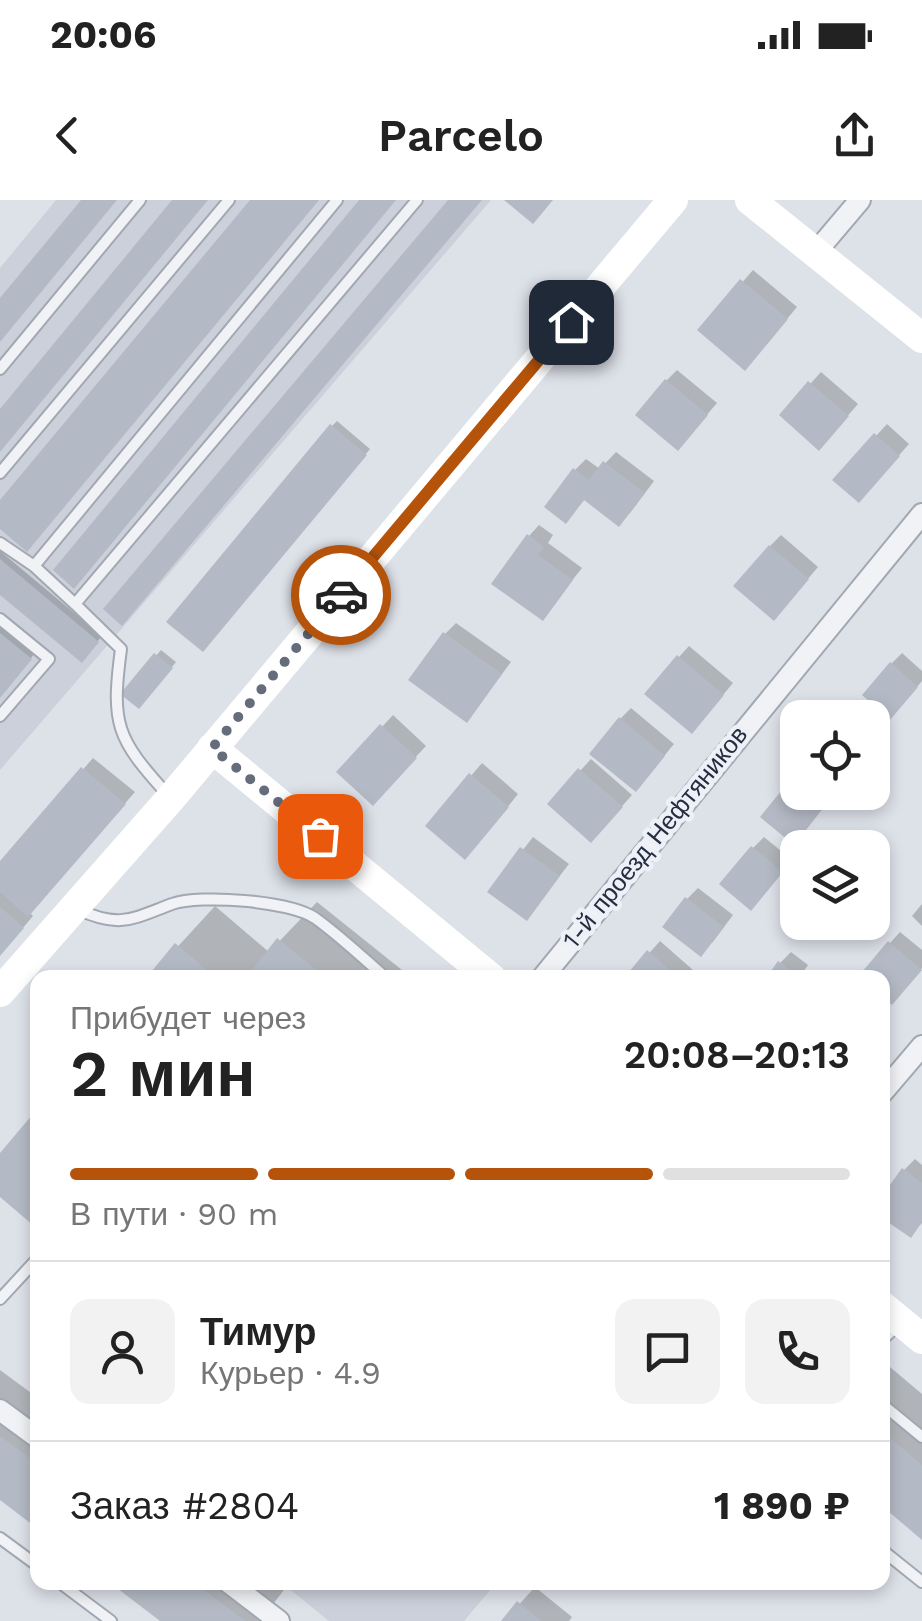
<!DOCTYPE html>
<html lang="ru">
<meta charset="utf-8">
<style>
body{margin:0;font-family:"Work Sans",sans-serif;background:#f2f2f2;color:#222;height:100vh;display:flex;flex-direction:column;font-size:38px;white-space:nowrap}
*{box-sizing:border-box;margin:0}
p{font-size:32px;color:#767676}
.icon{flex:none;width:55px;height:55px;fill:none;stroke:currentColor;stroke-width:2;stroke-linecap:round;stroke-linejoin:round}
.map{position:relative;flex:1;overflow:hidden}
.drawer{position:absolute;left:30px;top:770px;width:860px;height:620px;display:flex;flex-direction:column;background:#fff;border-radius:20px;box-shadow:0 5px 15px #0003}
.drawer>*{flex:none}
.fabs{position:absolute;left:780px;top:500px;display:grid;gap:20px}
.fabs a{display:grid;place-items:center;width:110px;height:110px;border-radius:20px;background:#fff;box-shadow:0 5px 15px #0003;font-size:50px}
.pin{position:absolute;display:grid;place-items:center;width:85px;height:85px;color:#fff;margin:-42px;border-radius:20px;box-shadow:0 5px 15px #0006}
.courier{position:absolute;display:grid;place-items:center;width:100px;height:100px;margin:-50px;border:8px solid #b45309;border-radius:50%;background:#fff;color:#222;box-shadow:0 2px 12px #0007}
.head em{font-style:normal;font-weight:600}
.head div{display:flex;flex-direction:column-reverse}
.head{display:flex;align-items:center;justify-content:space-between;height:170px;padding:0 40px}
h1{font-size:65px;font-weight:600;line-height:75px}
.bar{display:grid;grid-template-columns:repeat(4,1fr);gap:15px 10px;align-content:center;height:120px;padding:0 40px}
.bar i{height:12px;border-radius:8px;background:#e0e0e0}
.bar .active{background:#b45309}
.bar p{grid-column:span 4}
.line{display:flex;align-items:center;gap:25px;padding:0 40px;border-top:2px solid #e0e0e0}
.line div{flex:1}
.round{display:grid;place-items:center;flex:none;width:105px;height:105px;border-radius:20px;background:#f2f2f2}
.status{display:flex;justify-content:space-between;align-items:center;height:70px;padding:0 50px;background:#fff;direction:ltr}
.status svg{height:28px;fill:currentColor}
header{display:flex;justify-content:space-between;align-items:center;height:130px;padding:0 40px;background:#fff;font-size:45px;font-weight:600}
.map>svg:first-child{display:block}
</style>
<div class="status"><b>20:06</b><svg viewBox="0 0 49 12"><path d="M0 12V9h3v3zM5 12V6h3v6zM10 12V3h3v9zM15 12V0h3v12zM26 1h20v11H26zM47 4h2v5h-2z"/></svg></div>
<header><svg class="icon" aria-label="back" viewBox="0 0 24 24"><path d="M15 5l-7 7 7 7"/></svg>Parcelo<svg class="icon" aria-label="share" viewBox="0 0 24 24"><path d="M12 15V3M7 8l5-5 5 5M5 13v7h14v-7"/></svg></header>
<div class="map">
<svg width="922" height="1421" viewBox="0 0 922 1421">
<rect width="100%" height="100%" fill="#dde1e8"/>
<path fill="#cbd0da" d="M 56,0 L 491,0 L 0,570 L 0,68 Z
M 282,1383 L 496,1383 L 464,1421 L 329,1421 Z"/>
<path fill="#0003" d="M 753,70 L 797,107 L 755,157 L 701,130 Z
M 677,170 L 717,203 L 688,237 L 666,181 Z
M 821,172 L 858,204 L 830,236 L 782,215 Z
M 337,221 L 370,249 L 207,444 L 332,226 Z
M 887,224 L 909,244 L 869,289 L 836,280 Z
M 616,252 L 654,281 L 630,313 L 586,298 L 566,320 L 575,270 L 586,259 L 600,269 Z
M 539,325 L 553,335 L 548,343 L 582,368 L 543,417 L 529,336 Z
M 781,335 L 818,367 L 784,407 L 770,346 Z
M 0,351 L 102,436 L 86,455 L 0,391 Z
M 456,423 L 511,462 L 477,508 L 445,434 Z
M 0,425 L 35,453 L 0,496 Z
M 689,446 L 733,483 L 702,520 L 679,457 Z
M 161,450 L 176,462 L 144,501 L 124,493 Z
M 902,453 L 922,471 L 922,481 L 901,505 L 891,464 Z
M 631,508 L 674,544 L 646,578 L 620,519 Z
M 393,515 L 426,546 L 373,603 L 340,572 Z
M 93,558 L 135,592 L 29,712 L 33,716 L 0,755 L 0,665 Z
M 591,559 L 632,595 L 602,629 L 550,604 Z
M 482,563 L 518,594 L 476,646 L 428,626 Z
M 798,576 L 798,592 L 833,595 L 805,631 L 764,617 Z
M 533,637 L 569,664 L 527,718 L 490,692 Z
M 764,637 L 792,660 L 762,697 L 753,648 Z
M 698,688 L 733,715 L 712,743 L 687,699 Z
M 317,702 L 412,778 L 149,778 L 215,706 L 269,752 Z
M 922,704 L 922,726 L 912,716 Z
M 900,732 L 922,750 L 922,768 L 903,791 L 890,743 Z
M 660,741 L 693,770 L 686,778 L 627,778 Z
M 791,752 L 808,765 L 799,778 L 780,763 Z
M 915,959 L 922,965 L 922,1023 L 910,1035 L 904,970 Z
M 890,1167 L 922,1194 L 922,1337 L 882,1303 L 882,1175 Z
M 0,1170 L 38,1198 L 38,1326 L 0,1297 Z
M 113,1382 L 283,1382 L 287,1386 L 260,1421 L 164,1421 Z
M 535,1387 L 572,1417 L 569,1421 L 504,1421 Z"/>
<path fill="#b4bac5" d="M 81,0 L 117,0 L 0,142 L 0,98 Z
M 172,0 L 208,0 L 0,252 L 0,209 Z
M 250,0 L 319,0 L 27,352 L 0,329 L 0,300 Z
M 359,0 L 396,0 L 74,389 L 53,370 Z
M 448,0 L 482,0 L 122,426 L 103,409 Z
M 504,0 L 553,0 L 533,24 Z
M 740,79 L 788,119 L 745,171 L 697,130 Z
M 665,179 L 708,215 L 678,251 L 635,215 Z
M 808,181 L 849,216 L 819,251 L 779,215 Z
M 330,224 L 367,255 L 203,452 L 166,422 Z
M 874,233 L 900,256 L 859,303 L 832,280 Z
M 603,261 L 645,293 L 619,327 L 584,300 L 566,324 L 544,307 L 573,268 L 589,280 Z
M 527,334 L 544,347 L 538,355 L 573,380 L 543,421 L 491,384 Z
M 769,345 L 809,379 L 774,421 L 733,386 Z
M 0,359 L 99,442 L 82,463 L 0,395 Z
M 443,432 L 502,474 L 467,523 L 408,480 Z
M 0,433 L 32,459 L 0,498 Z
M 154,453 L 173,468 L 139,509 L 120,494 Z
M 677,455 L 724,495 L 692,534 L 644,494 Z
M 890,462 L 918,487 L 890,520 L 862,495 Z
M 619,517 L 665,556 L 636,592 L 589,554 Z
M 380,524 L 417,558 L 373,606 L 336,572 Z
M 81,567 L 126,604 L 28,717 L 0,692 L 0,661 Z
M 578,568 L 623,607 L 591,643 L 547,604 Z
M 469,573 L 509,607 L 465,660 L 425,626 Z
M 790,580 L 798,592 L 806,592 L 824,607 L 794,645 L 760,617 Z
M 751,646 L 783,672 L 751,711 L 719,684 Z
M 520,647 L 560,676 L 527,721 L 487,692 Z
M 685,697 L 724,727 L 701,757 L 662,727 Z
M 0,707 L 24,728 L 0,756 Z
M 277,738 L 326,778 L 246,778 Z
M 888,741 L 922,770 L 892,805 L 882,797 L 882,778 L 857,778 Z
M 175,743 L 216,778 L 146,778 Z
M 647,750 L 679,778 L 624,778 Z
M 778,761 L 800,778 L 766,778 Z
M 38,908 L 38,1022 L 34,1026 L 0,997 L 0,953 Z
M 902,968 L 922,983 L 922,1022 L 911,1038 L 882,1018 L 882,996 Z
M 882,1231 L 922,1265 L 922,1340 L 882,1306 Z
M 0,1236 L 38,1264 L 38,1329 L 0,1300 Z
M 109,1382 L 194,1382 L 245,1421 L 160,1421 Z
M 517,1401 L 541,1421 L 501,1421 Z"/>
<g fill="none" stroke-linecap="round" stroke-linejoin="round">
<g stroke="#a2a8b2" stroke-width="14">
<path id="lane" d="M 0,169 L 140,0
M 0,273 L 229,0
M 0,343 L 34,366 L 337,0
M 34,366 L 75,404 L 417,0
M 75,404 L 121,449 C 111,524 116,538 167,594
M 0,419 L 49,459 L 0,516
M 77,709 C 120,729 132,719 172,704 C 201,694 289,701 315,718 C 340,736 363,758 386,778
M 0,1099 L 38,1058
M 882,1140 L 897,1126
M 882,1204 L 922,1237
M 0,1338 L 38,1366
M 882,1350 L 922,1382
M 59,1382 L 111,1421"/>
</g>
<g stroke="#a2a8b2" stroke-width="24">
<path id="street" d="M 816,52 L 860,0
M 542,778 L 922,314
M 882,893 L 922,846
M 0,1210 L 38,1238
M 228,1382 L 279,1421"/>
</g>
<use href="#lane" stroke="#f0f2f6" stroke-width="10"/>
<use href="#street" stroke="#f0f2f6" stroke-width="20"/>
<path stroke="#fff" stroke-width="30" d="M 750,0 L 922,138
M 212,548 L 491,778
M 0,792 L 171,598 L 673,0
M 882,1106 L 922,1139"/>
</g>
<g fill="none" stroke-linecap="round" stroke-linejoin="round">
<path stroke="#656d7b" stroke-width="10" stroke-dasharray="0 18" d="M 320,636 L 212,548 L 341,395"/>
<path stroke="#b45309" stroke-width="12" d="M 341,395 L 571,122"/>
</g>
<g text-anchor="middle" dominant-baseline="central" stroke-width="9" stroke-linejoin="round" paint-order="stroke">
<g font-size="25" fill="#252e40" stroke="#edf0f6">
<text transform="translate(655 637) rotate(-51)">1-й проезд Нефтяников</text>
</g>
</g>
</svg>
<div class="fabs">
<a><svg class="icon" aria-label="locate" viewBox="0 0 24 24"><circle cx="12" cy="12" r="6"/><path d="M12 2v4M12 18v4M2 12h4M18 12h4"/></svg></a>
<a><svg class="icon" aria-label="layers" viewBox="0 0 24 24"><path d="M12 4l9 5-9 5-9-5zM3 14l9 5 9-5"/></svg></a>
</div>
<div class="pin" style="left:320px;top:636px;background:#ea580c"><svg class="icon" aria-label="bag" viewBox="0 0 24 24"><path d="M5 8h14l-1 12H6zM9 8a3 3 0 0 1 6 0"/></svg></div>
<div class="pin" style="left:571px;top:122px;background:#1f2937"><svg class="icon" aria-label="home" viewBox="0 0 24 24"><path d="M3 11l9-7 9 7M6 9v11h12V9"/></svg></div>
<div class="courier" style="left:341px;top:395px"><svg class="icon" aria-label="car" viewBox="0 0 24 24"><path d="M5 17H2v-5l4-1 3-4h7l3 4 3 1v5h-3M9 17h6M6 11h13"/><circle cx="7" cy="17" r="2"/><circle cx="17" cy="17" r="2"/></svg></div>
<section class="drawer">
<div class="head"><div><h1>2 мин</h1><p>Прибудет через</p></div><em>20:08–20:13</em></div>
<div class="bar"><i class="active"></i><i class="active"></i><i class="active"></i><i></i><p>В пути · 90 m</p></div>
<div class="line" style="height:180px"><a class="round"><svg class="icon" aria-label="person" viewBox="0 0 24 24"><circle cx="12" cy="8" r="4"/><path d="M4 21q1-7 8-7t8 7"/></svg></a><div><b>Тимур</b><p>Курьер · 4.9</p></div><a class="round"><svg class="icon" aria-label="chat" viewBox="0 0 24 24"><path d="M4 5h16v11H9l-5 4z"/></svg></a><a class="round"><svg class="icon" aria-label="phone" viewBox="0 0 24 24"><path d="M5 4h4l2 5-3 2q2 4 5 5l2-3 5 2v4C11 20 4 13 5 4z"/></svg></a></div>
<div class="line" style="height:130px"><div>Заказ #2804</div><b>1 890 ₽</b></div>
</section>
</div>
